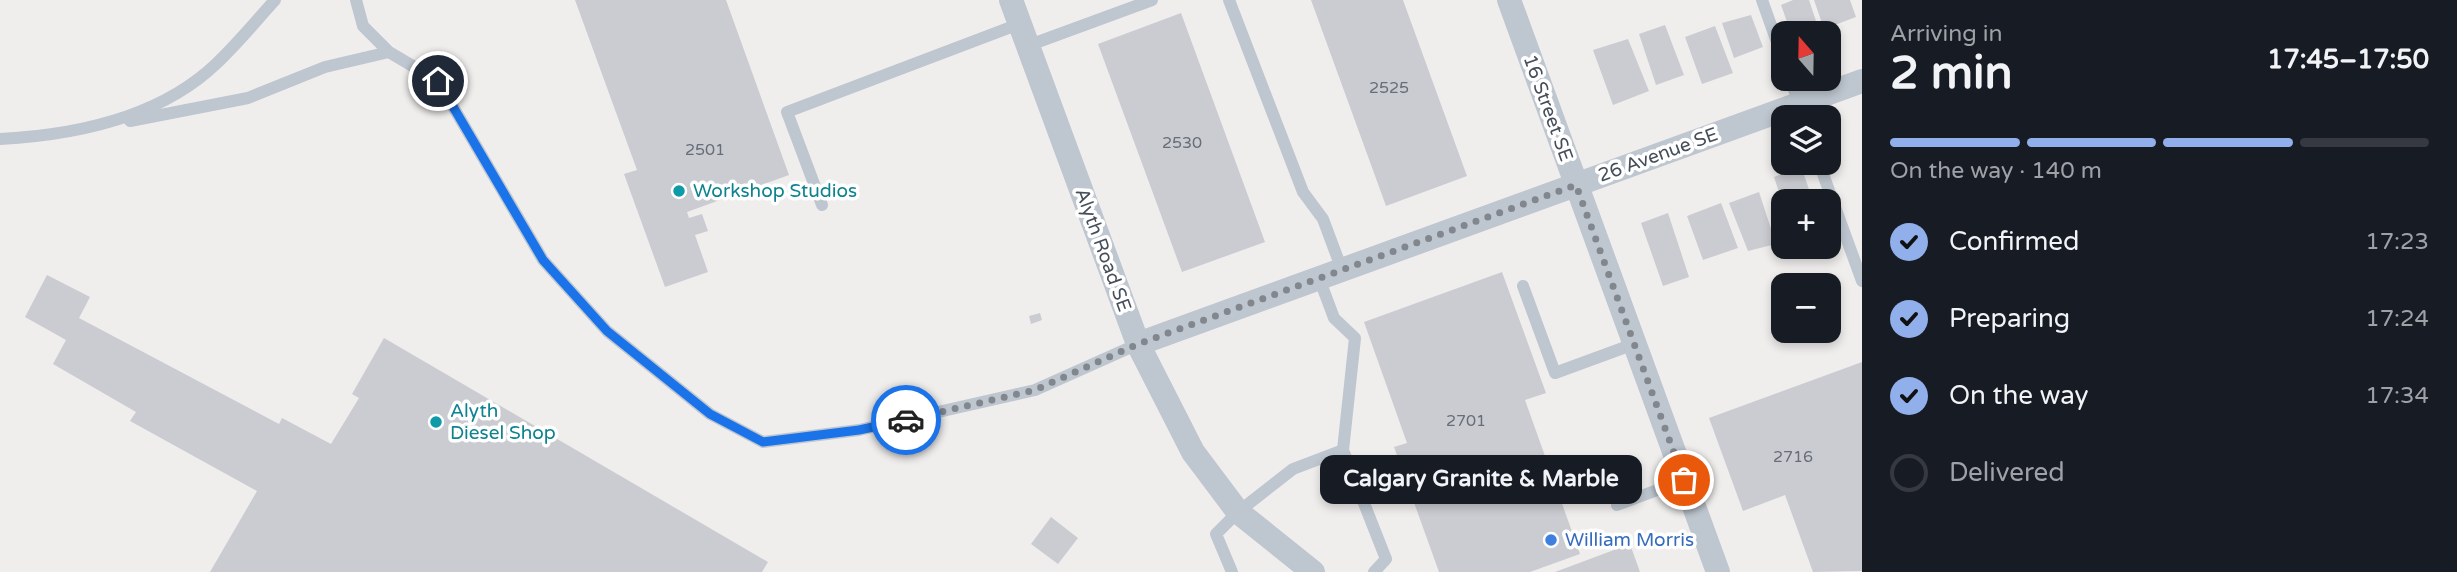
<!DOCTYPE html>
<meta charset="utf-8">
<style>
body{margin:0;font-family:"Varela Round",sans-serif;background:#242831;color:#f1f3f6;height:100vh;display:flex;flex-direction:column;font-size:26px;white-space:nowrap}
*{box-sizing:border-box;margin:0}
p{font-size:23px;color:#9ea1a6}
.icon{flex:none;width:38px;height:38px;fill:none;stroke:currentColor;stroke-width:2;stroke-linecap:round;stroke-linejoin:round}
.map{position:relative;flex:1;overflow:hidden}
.sheet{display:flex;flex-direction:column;background:#171b24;width:595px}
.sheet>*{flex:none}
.needle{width:46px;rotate:340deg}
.tools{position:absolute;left:1771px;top:21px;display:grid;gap:14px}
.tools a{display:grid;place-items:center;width:70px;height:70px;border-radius:14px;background:#171b24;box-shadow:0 4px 10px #0003;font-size:35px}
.pin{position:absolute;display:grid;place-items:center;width:60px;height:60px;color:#fff;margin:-30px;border:4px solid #fff;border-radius:50%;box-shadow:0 2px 7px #0007}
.courier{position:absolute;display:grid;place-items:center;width:70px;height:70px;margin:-35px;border:5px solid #1a73e8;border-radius:50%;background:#fff;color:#222;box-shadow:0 2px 9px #0007}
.bubble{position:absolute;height:49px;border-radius:14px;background:#171b24;box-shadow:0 4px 10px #0003;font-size:23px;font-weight:800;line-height:49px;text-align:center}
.summary em{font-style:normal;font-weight:800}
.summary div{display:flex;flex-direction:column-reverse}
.summary{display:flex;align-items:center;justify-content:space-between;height:119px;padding:0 28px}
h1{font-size:46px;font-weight:800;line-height:52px}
.bar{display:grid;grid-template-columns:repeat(4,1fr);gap:10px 7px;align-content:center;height:84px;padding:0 28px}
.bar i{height:9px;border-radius:5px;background:#363941}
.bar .current{background:#91afea}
.bar p{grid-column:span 4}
ol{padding:0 28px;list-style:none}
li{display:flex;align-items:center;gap:21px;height:77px}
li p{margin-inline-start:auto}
li .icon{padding:7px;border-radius:50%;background:#91afea;color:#111;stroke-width:4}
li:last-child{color:#9ea1a6}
li i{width:38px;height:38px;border:4px solid #363941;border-radius:50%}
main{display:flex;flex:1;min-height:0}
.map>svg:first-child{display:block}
</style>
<main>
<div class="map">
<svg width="1862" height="572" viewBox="0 0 1862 572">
<rect width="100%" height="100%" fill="#f0eded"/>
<path fill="#caccd2" d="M 575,0 L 726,0 L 789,175 L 687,212 L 689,218 L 702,214 L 708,231 L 695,235 L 708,272 L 665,287 L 624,174 L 637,170 Z
M 1311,0 L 1403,0 L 1467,176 L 1386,206 Z
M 1793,0 L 1809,0 L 1819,30 L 1791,33 L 1781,5 Z
M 1814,0 L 1850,0 L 1856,17 L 1824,29 Z
M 1181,13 L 1265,242 L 1182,272 L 1098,44 Z
M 1751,15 L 1763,47 L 1734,58 L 1722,23 Z
M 1665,25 L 1684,75 L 1656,85 L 1639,34 Z
M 1715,26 L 1733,73 L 1702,84 L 1685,37 Z
M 1628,39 L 1649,91 L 1613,105 L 1593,50 Z
M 1801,166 L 1813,201 L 1782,201 L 1774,177 Z
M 1759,192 L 1776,244 L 1748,251 L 1729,203 Z
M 1721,203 L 1738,248 L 1703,260 L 1687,216 Z
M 1668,213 L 1689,277 L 1663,286 L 1641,223 Z
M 1502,272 L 1546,393 L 1525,400 L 1580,554 L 1530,572 L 1439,572 L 1394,447 L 1407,443 L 1364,322 Z
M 47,275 L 90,297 L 79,318 L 279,424 L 282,418 L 331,444 L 359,398 L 352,394 L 384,338 L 768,562 L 762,572 L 210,572 L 257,491 L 130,421 L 136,412 L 53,364 L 66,340 L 25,317 Z
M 1040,313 L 1042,320 L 1031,324 L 1029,316 Z
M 1862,362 L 1862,571 L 1813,572 L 1785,495 L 1743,511 L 1709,418 Z
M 1051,517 L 1078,538 L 1058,564 L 1031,544 Z
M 1630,544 L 1640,572 L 1555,572 Z"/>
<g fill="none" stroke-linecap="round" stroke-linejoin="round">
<path stroke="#bec6cf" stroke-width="12" d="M 356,0 L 363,26 L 389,52 L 438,81 L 543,260 L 607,331 L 710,414 L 763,442 L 859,430 L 1035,390 L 1138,344
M 1229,0 L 1303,192 L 1323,219 L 1342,270
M 1762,0 L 1783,59
M 1027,46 L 1152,0
M 1790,79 L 1804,117
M 130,121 L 248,98 L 325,67 L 389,52
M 0,139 C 76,135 160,118 217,63 C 238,43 256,21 275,0
M 1819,163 L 1862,281
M 822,205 L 787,112 L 1019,24
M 1319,278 L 1334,318 L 1355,338 L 1343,450
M 1523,286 L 1555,373 L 1634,344
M 1617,505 L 1684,480
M 1232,572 L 1216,534 L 1238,512 L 1293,469 L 1343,450 L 1386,559 L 1374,572"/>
<path stroke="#bec6cf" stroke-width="24" d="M 1011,0 L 1138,344 L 1193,452 L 1238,512 L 1313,572
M 1509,0 L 1718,572
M 1138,344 L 1862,81"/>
</g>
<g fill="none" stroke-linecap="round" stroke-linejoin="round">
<path stroke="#82868d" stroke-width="7" stroke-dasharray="0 12.6" d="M 906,420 L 1035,390 L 1138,344 L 1576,185 L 1684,480"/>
<path stroke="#1a73e8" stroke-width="9" d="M 438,81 L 543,260 L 607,331 L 710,414 L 763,442 L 859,430 L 906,420"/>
</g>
<g fill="#0f9aa8" stroke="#fff" stroke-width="2.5">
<circle cx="679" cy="191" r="7"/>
<circle cx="436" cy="422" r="7"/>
</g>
<circle fill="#3f7fe0" stroke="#fff" stroke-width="2.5" cx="1551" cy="540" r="7"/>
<g text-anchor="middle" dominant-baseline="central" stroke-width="7" stroke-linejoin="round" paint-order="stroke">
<g font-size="16" fill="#676e78">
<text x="1389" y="88">2525</text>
<text x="1182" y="143">2530</text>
<text x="705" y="150">2501</text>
<text x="1466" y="421">2701</text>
<text x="1793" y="457">2716</text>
</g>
<g font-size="19" fill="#464e5a" stroke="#fff">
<text transform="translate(1548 108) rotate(70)">16 Street SE</text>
<text transform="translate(1658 155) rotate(-20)">26 Avenue SE</text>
<text transform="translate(1103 250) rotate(70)">Alyth Road SE</text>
</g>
<g font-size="19" fill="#0d838f" stroke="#fff" text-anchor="start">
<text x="693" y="191">Workshop Studios</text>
<text x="450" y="411">Alyth<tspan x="450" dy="22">Diesel Shop</tspan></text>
</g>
<g font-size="19" fill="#366cbe" stroke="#fff" text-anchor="start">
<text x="1565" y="540">William Morris</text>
</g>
</g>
</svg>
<div class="tools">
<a><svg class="needle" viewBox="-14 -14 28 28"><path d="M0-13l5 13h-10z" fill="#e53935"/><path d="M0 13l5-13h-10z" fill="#9ea1a6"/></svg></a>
<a><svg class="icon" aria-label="layers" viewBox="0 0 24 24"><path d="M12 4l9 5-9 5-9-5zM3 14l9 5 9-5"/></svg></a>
<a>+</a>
<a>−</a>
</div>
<div class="pin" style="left:1684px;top:480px;background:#ea580c"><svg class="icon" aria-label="bag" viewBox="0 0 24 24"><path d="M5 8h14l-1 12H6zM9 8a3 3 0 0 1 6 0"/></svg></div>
<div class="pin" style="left:438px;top:81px;background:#1f2937"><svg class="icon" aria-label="home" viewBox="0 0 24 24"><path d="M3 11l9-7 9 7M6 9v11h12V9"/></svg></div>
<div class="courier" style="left:906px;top:420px"><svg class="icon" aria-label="car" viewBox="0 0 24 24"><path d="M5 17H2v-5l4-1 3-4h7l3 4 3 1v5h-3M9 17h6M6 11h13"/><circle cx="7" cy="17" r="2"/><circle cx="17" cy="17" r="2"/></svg></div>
<div class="bubble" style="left:1320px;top:455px;width:322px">Calgary Granite &amp; Marble</div>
</div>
<section class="sheet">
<div class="summary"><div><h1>2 min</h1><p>Arriving in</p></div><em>17:45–17:50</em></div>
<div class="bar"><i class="current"></i><i class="current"></i><i class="current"></i><i></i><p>On the way · 140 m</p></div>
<ol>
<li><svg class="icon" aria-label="check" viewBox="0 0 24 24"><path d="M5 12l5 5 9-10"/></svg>Confirmed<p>17:23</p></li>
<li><svg class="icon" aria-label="check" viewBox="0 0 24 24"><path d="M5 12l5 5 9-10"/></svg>Preparing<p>17:24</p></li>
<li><svg class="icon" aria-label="check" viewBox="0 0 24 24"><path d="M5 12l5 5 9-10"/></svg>On the way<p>17:34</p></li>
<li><i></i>Delivered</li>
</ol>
</section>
</main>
